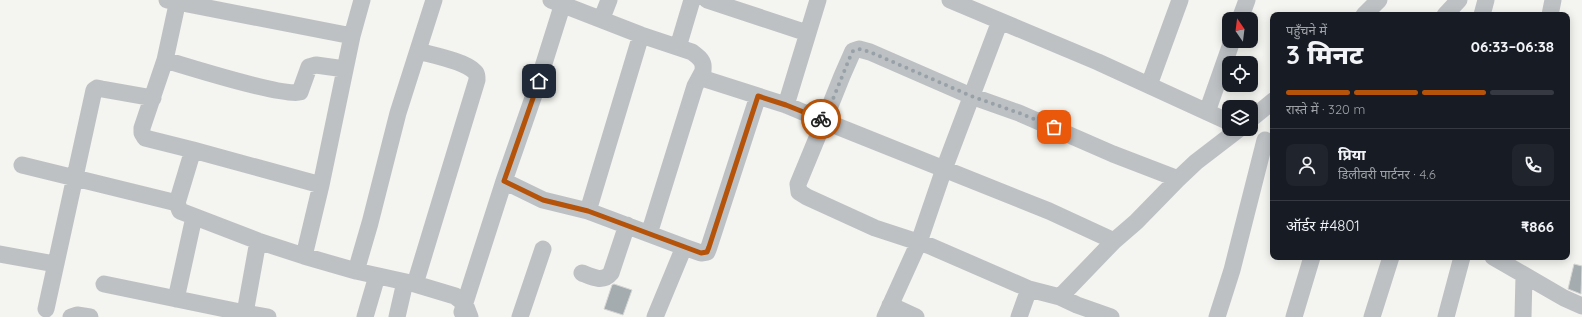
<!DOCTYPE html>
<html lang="hi">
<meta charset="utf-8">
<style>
body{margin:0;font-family:Quicksand,"Noto Sans Devanagari",sans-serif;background:#20242c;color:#f1f3f6;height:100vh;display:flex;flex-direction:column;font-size:15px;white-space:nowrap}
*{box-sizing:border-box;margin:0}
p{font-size:13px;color:#9ea1a6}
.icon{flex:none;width:22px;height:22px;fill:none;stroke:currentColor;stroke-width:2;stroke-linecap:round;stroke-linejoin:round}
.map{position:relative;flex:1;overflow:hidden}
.sheet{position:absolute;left:1270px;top:12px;width:300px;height:248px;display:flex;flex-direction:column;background:#171b24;border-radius:8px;box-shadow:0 2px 10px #0003}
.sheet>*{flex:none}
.needle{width:26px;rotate:346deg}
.buttons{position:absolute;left:1222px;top:12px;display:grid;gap:8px}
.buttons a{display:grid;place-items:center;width:36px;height:36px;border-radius:8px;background:#171b24;box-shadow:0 2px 10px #0003;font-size:20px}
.pin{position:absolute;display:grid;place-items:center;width:34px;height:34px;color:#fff;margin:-17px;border-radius:8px;box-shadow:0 2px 6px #0006}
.courier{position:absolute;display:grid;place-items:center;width:40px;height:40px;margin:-20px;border:3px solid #b45309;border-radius:50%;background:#fff;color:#222;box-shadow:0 1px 5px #0007}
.head em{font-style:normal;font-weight:800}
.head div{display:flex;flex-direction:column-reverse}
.head{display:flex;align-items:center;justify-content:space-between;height:68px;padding:0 16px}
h1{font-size:26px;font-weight:800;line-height:30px}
.bar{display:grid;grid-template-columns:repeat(4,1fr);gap:6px 4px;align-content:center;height:48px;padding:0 16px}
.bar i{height:5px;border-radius:3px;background:#363941}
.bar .active{background:#b45309}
.bar p{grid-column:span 4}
.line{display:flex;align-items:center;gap:10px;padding:0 16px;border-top:1px solid #363941}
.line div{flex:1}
.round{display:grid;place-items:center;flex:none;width:42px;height:42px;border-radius:8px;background:#20242c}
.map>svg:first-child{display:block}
</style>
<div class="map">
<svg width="1582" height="317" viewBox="0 0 1582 317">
<rect width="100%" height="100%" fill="#f4f4f0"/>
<path fill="#a4acb0" stroke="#d5d5d3" d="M 1574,264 L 1582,266 L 1581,294 L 1568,289 Z
M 614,284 L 632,290 L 623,315 L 604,309 L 612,285 Z"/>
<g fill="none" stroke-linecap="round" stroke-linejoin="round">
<path stroke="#bdc1c4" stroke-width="17" d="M 167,0 L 352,36
M 178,0 L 165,60 L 142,128 L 142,133 L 145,138 L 193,150 L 177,203 L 180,211 L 258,241 L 304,256 L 356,271 L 415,284 L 455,296 L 465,304 L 470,317
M 551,0 L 641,35 L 692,52 C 696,55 702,59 703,65 C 704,72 700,75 708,80 L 786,105 L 824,121 L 798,184 L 799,192 L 807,197 L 875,228 L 930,246 L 1029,289 L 1060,297 L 1077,305 L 1111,317
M 564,0 L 535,92 L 504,181 L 543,200 L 588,211
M 707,0 L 807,33
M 950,0 L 1098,62 L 1229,122
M 1364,15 L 1379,0
M 1445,15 L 1459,0
M 1482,15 L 1486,0
M 1550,15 L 1553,0
M 602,18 L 609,0
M 1240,19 L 1247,0
M 641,35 L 588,211 L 684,247 L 655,317
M 678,47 L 692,0
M 165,60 C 188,67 284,97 300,92 L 309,67 L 316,65 L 345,69
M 1149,85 L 1180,0
M 786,105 L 818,0
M 1207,112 L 1232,41
M 1251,119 L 1273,101
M 193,150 L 321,185
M 22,165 L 177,203
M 649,234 L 695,86 L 702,73
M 1114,241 L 1049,211 L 824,121 L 842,76 L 853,51 L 859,49 L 870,52 L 971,96 L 1019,113 L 1113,154 L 1178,179
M 684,247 L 701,253 L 707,252 L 709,247 L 758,96
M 0,254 L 55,264
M 304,256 L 321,185 L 352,36 L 362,0
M 1493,257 L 1564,298 L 1582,306
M 356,271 L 370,223 L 398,113 L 434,0
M 582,273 C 592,277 603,283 611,273 L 627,225
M 104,284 L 245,313 L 258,241
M 415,284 L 477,80 C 477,76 477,73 474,71 C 464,61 432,55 418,51
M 1060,297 L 1114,241 L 1136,222 L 1178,179 L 1196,162 L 1239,129
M 176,299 L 194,217
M 890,305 L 916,317
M 46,309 L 94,90 L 97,88 L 102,89 L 153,98
M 462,312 L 504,181
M 71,317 L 77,315 L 90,317
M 244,317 L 245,313 L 268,317
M 365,317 L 377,276
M 397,317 L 405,282
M 520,317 L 543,249
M 885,317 L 919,242 L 944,169 L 1000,21
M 1019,317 L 1029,289
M 1217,317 L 1232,270 L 1265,140
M 1294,317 L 1312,257
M 1372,317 L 1391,257
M 1446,317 L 1462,257
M 1523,317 L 1524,276"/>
</g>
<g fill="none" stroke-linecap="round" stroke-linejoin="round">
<path stroke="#97a1a7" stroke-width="4" stroke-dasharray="0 7.2" d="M 821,119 L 824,121 L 850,57 L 853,51 L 859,49 L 870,52 L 971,96 L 1019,113 L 1054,127"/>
<path stroke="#b45309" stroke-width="5" d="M 539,81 L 504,181 L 543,200 L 588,211 L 701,253 L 707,252 L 709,247 L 758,96 L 786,105 L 821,119"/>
</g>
</svg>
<div class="buttons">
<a><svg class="needle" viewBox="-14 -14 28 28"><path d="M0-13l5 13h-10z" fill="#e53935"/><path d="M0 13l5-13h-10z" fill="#9ea1a6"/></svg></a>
<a><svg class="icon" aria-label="locate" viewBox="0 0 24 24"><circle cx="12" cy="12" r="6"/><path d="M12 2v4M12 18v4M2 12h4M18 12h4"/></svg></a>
<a><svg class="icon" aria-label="layers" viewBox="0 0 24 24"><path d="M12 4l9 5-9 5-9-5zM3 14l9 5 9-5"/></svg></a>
</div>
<div class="pin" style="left:1054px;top:127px;background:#ea580c"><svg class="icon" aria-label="bag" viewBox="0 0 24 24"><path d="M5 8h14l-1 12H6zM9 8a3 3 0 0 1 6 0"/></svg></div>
<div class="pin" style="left:539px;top:81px;background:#1f2937"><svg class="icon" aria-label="home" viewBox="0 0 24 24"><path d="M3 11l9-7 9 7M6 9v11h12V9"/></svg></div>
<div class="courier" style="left:821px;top:119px"><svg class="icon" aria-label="bike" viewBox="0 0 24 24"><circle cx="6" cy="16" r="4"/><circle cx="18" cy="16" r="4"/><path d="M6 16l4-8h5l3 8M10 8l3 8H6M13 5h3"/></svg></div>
<section class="sheet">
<div class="head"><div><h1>3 मिनट</h1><p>पहुँचने में</p></div><em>06:33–06:38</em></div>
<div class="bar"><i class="active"></i><i class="active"></i><i class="active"></i><i></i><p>रास्ते में · 320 m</p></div>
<div class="line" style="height:72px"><a class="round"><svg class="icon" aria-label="person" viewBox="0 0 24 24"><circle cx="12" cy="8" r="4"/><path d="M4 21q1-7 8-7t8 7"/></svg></a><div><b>प्रिया</b><p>डिलीवरी पार्टनर · 4.6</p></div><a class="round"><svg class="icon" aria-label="phone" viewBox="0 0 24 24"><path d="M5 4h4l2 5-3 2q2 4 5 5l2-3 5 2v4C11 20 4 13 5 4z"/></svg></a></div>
<div class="line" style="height:52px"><div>ऑर्डर #4801</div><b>₹866</b></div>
</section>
</div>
